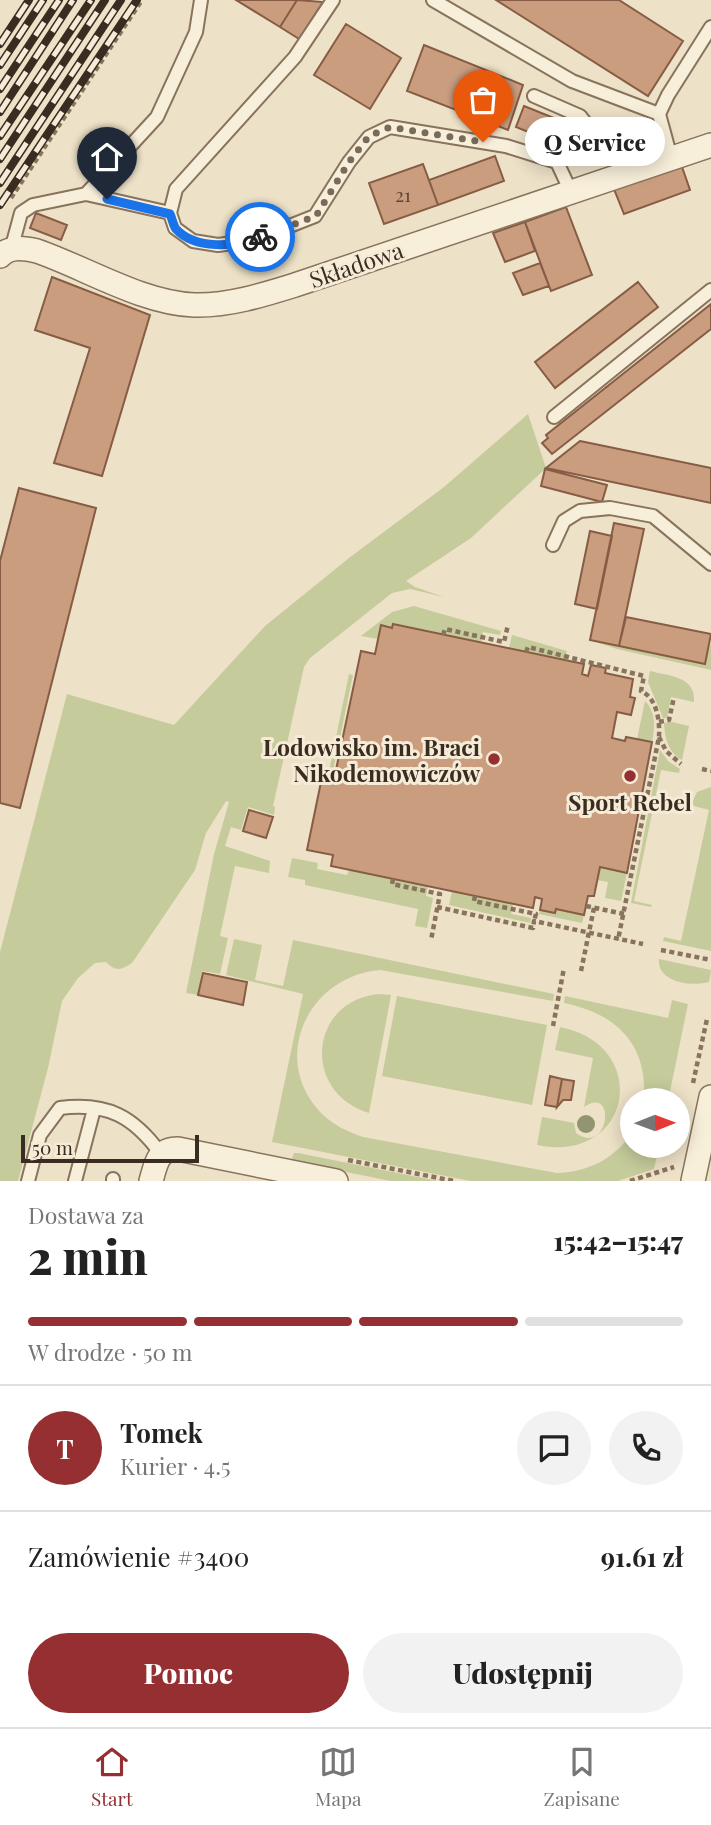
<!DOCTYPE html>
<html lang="pl">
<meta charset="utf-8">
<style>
body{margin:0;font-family:"Playfair Display",serif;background:#f2f2f2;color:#222;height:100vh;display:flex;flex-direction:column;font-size:26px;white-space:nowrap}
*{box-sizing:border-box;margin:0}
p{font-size:23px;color:#767676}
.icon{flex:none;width:38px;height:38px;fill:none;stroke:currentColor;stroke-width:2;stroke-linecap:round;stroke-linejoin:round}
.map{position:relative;height:1181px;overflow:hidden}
.details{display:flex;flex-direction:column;background:#fff;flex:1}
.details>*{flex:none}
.needle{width:46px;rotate:89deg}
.controls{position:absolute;left:620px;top:1088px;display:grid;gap:14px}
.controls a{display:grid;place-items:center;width:70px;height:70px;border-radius:50%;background:#fff;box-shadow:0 4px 18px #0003;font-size:35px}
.scale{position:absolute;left:21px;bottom:18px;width:178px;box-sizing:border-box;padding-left:7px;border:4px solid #392c20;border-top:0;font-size:19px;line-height:24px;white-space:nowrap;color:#392c20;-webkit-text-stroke:5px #f5ebd7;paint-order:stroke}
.pin{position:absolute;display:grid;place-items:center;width:60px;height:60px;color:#fff;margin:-72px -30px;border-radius:50% 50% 50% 0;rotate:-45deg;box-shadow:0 0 7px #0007}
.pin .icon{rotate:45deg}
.courier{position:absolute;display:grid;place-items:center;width:70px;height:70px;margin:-35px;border:5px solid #1a73e8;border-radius:50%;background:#fff;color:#222;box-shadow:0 2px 9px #0007}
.bubble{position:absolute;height:49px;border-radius:24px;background:#fff;box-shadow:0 4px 18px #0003;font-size:23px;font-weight:800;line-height:49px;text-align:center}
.head em{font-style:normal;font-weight:800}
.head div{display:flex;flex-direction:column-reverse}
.head{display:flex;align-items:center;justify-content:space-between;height:119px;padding:0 28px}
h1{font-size:46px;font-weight:800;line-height:52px}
.bar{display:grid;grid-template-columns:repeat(4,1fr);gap:10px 7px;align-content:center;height:84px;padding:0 28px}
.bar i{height:9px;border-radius:5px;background:#e0e0e0}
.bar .selected{background:#952f31}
.bar p{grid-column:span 4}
.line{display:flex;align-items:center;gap:18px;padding:0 28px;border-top:2px solid #e0e0e0}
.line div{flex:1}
.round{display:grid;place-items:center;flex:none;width:74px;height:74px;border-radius:37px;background:#f2f2f2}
.primary-button{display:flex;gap:14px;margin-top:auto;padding:14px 28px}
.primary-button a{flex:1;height:80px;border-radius:42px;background:#952f31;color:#fff;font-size:28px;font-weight:800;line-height:80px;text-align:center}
.primary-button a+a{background:#f2f2f2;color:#222}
.menu{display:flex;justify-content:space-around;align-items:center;height:98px;border-top:2px solid #e0e0e0;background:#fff;font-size:19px;color:#767676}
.menu a{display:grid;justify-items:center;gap:4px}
.menu .selected{color:#952f31}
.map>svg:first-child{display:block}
</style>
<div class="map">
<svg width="711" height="1181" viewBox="0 0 711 1181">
<rect width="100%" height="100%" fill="#ede1c7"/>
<path fill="#c6cb9b" d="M 528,414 L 546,468 L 471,538 L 406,581 L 415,587 L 444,597 L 410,589 L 392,593 L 310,658 L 304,667 L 273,806 L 275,807 L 274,815 L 248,807 L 241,830 L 231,827 L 225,846 L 270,861 L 269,873 L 235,866 L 220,936 L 228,938 L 220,974 L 202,971 L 198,995 L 186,993 L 214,854 L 229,802 L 226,801 L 206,833 L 195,870 L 132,963 C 121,970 116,972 106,962 L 95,963 L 78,978 L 62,1001 L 48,1068 L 18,1181 L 0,1181 L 0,952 L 67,694 L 174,725 L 265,626 L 349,558 L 444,487 Z
M 414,606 L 501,631 L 500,635 L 483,632 L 481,642 L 393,624 L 392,628 L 381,626 L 378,639 L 361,636 L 392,612 Z
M 512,635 L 567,651 L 565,660 L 509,648 Z
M 590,640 L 705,664 L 711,643 L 711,670 L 617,649 Z
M 650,671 C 669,676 696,676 694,702 L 671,697 L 667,718 L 663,718 L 648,682 Z
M 349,674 L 353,675 L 333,771 L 329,771 Z
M 645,701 C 656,712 655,727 652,742 L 637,739 Z
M 672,722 L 689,726 L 682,760 C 668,752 665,739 664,723 Z
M 660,750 L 668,761 L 680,769 L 679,773 L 661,770 L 634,901 L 652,905 L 651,907 L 631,903 Z
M 711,787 L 711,951 L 663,941 L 664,937 L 681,941 L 709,810 L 694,806 L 692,803 L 697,792 Z
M 292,858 L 318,863 L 317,869 L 347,875 L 349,870 L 428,886 L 426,896 L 433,898 L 427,928 L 415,926 L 418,909 L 305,885 L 305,880 L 288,877 Z
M 600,867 L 627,873 L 621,901 L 605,898 L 608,882 L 597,880 Z
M 452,891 L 513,904 L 511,914 L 531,918 L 530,923 L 449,905 Z
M 556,909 L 584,915 L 582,923 L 539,914 L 540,910 Z
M 234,939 L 262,945 L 255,980 L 283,986 L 293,940 L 554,994 L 553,1001 L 380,970 C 308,976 269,1059 321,1113 C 333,1125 348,1132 363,1137 L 557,1173 C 588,1172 614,1159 632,1133 L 632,1146 L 659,1146 L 654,1169 L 618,1181 L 471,1181 L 272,1142 L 303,994 L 226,975 Z
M 659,959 L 711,970 L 709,982 C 691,987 657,982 659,959 Z
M 378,994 L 391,995 L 369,1113 C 302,1093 308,1002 378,994 Z
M 397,996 L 547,1025 L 532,1105 L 382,1076 Z
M 565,996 L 668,1018 L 672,1000 L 688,1004 L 668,1101 L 644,1101 C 648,1044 617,1014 564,1003 Z
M 560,1027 C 653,1045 632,1165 537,1145 L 542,1117 L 574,1123 L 576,1133 C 609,1157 617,1084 584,1107 L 593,1058 L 555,1050 Z
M 294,1153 L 298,1153 L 438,1181 L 391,1181 L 291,1161 Z"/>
<path fill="#ca9d7f" stroke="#865d44" stroke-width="2" d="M 236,0 L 297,0 L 280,27 Z
M 297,0 L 323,2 L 299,39 L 280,27 Z
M 496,0 L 619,0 L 683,41 L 648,96 Z
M 346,24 L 401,58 L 370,109 L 314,75 Z
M 424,45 L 523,85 L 508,130 L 407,91 Z
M 524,106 L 559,120 L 550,141 L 516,127 Z
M 495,156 L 504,181 L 438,205 L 429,180 Z
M 423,164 L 438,205 L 384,224 L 369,183 Z
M 681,164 L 690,190 L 624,214 L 614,189 Z
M 566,207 L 592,275 L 551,291 L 525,222 Z
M 36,213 L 67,225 L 61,240 L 30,228 Z
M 525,222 L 535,251 L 505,262 L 493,233 Z
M 540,263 L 549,286 L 523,295 L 513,273 Z
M 52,277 L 150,315 L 102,476 L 54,463 L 90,348 L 35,330 Z
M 638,282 L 658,307 L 555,388 L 535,362 Z
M 711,304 L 711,329 L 552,454 L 542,443 L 548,438 L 546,435 Z
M 580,441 L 711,468 L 711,503 L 546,468 Z
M 545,469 L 607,485 L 602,502 L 541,486 Z
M 19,488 L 96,508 L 20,808 L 0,803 L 0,561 Z
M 614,523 L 644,529 L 619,646 L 590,640 Z
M 590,531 L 612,536 L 597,609 L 575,604 Z
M 626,617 L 711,634 L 705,664 L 619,646 Z
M 393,624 L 584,664 L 582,674 L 588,676 L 591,665 L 606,668 L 605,673 L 633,679 L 630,697 L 635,698 L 631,715 L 617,712 L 612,738 L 625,741 L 626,737 L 652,742 L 627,873 L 600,867 L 594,896 L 588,896 L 584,915 L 556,909 L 555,913 L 540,910 L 542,899 L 535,897 L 533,908 L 331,866 L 333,855 L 307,850 L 321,782 L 333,784 L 361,651 L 375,654 L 381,625 L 392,628 Z
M 249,810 L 273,817 L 266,838 L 243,831 Z
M 203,973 L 247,982 L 243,1005 L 198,995 Z
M 550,1076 L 562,1079 L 557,1107 L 545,1105 Z
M 562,1079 L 574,1081 L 571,1100 L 563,1100 L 557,1107 Z"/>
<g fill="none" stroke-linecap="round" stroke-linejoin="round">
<g stroke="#88735d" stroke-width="16">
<path id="lane" d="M 333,0 L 295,57 L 176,189 L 170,213 L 175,228 L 193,241 L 218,245 L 254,240 L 315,216 L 349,162 L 369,137 L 390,127 L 506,146 L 557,162
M 433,0 L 572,81 L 659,114
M 534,96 L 580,116 L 587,125 L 584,133 L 558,153 L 557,162 L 571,192
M 671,158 L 659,114 L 668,95 L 711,27
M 86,194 L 170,213
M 11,250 L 21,213 L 33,205 L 86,194 L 157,117 L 196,32 L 201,0
M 554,417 L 711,290
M 553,545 L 564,521 L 580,511 L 610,508 L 653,516 L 711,564
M 28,1181 L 40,1135 L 60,1108 C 108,1102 134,1117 161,1154
M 75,1181 L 94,1109
M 113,1181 L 113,1179"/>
</g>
<g stroke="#88735d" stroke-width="26">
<path id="street" d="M 0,256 C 10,246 24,248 37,251 C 86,268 142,303 194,305 C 228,306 263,295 295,285 L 711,145
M 151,1181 C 156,1164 157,1149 178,1149 L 336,1181
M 693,1181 L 711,1097"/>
</g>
<path stroke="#88735d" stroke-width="4.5" stroke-dasharray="5 3.5" stroke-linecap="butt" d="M 11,198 L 142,0
M 443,635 L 445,629 L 504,642 L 508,625
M 526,652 L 528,647 L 644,676 L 641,691 C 657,698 660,721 659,737 L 618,940
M 659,722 L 669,720 L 674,697
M 659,737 L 666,751 L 681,764
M 702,769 L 711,771
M 393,879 L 392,884 L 440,894 L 431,940
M 475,896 L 474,901 L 536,914 L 534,921
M 586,906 L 624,914
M 437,907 L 533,928 L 534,921 L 643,944
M 661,950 L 711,960
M 581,971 L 594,908
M 553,1026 L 564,968
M 693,1083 L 707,1019
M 348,1160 L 454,1181
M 630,1181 L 674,1167"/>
<use href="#lane" stroke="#f8efda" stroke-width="12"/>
<use href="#street" stroke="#f8efda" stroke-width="23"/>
<g stroke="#392c20" stroke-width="8">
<path id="rail" d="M 0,44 L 29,0
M 0,65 L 43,0
M 0,89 L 59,0
M 0,112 L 73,0
M 0,136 L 91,0
M 0,159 L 105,0
M 0,183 L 121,0
M 0,205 L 137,0"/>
</g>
<use href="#rail" stroke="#f5ebd7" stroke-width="5" stroke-dasharray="16" stroke-linecap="butt"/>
</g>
<circle fill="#939470" cx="586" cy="1124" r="9"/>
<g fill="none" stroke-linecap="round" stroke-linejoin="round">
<path stroke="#786b5a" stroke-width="7" stroke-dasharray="0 12.6" d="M 260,237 L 316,216 L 349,162 L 369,136 L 390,127 L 483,142"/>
<path stroke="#1a73e8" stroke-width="9" d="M 107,199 L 170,214 C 172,218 173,225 176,229 C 195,250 236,247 260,237"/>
</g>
<g fill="#952f31" stroke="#f5ebd7" stroke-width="2.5">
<circle cx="494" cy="759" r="7"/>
<circle cx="630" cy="776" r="7"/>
</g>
<g text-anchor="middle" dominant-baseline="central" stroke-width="6" stroke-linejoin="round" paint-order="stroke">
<g font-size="19" fill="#5d4838">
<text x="403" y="194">21</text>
</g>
<g font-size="23" fill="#392c20" stroke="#f5ebd7">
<text transform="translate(356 264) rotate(-19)">Składowa</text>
</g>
<g font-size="23" font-weight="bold" fill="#392c20" stroke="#f5ebd7" text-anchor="end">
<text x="480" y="746">Lodowisko im. Braci<tspan x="480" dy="26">Nikodemowiczów</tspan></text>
<text x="630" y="801" text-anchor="middle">Sport Rebel</text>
</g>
</g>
</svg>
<div class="controls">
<a><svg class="needle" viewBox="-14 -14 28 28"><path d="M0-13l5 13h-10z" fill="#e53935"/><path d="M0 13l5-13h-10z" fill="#767676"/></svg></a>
</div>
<div class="scale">50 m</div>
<div class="pin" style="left:483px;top:142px;background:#ea580c"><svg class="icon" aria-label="bag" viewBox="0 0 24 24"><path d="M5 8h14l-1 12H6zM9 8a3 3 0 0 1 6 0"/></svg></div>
<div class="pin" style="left:107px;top:199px;background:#1f2937"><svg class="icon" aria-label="home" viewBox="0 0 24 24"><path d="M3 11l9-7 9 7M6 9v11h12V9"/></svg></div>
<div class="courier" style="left:260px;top:237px"><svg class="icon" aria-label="bike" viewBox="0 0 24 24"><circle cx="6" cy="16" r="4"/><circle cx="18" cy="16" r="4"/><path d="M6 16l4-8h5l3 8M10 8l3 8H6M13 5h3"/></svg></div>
<div class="bubble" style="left:525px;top:117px;width:140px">Q Service</div>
</div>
<section class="details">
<div class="head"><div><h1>2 min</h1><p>Dostawa za</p></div><em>15:42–15:47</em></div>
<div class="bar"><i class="selected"></i><i class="selected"></i><i class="selected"></i><i></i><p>W drodze · 50 m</p></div>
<div class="line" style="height:126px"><b class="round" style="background:#952f31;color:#fff">T</b><div><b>Tomek</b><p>Kurier · 4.5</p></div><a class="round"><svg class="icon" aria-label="chat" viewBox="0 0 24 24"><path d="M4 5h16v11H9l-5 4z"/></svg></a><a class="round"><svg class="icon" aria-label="phone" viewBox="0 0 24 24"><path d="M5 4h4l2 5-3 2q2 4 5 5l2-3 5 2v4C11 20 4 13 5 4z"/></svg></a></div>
<div class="line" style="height:91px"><div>Zamówienie #3400</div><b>91.61 zł</b></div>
<div class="primary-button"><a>Pomoc</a><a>Udostępnij</a></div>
</section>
<nav class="menu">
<a class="selected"><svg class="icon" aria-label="home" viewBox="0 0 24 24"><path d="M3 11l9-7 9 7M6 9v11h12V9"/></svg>Start</a>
<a><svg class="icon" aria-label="map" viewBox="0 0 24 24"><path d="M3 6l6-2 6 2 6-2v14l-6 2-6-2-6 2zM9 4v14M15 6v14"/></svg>Mapa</a>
<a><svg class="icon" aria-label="saved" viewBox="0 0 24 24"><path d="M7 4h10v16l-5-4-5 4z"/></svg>Zapisane</a>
</nav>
